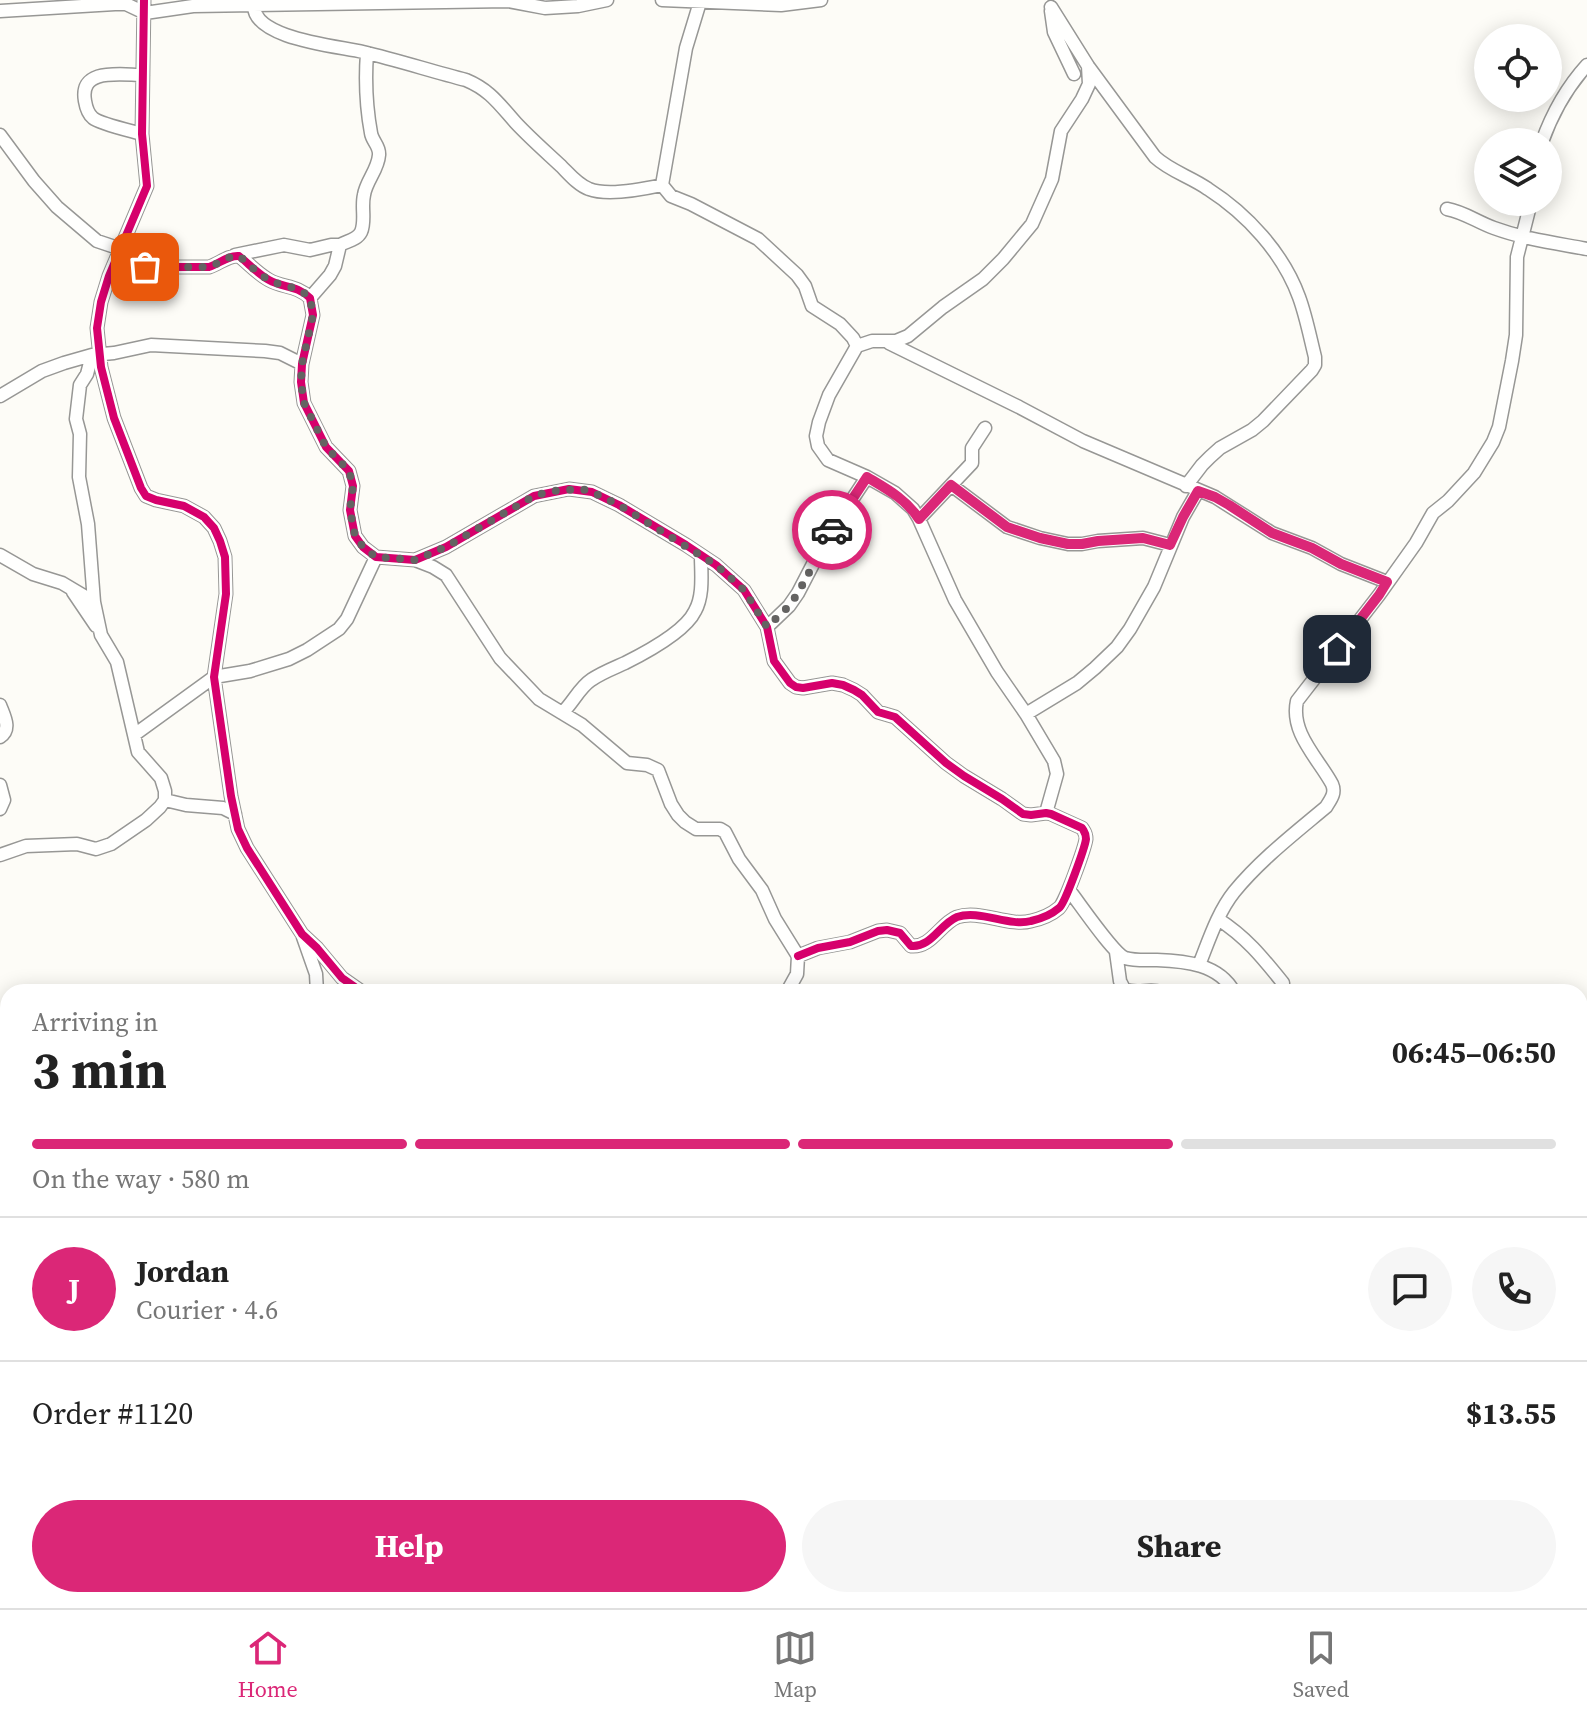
<!DOCTYPE html>
<meta charset="utf-8">
<style>
body{margin:0;font-family:"Source Serif 4",serif;background:#f6f6f6;color:#222;height:100vh;display:flex;flex-direction:column;font-size:30px;white-space:nowrap}
*{box-sizing:border-box;margin:0}
p{font-size:26px;color:#767676}
.icon{flex:none;width:44px;height:44px;fill:none;stroke:currentColor;stroke-width:2;stroke-linecap:round;stroke-linejoin:round}
.map{position:relative;flex:1;overflow:hidden}
.side{position:absolute;left:0px;top:984px;width:1588px;height:624px;display:flex;flex-direction:column;background:#fff;border-radius:24px 24px 0 0;box-shadow:0 4px 20px #0003}
.side>*{flex:none}
.fabs{position:absolute;left:1474px;top:24px;display:grid;gap:16px}
.fabs a{display:grid;place-items:center;width:88px;height:88px;border-radius:50%;background:#fff;box-shadow:0 4px 20px #0003;font-size:40px}
.pin{position:absolute;display:grid;place-items:center;width:68px;height:68px;color:#fff;margin:-34px;border-radius:16px;box-shadow:0 4px 12px #0006}
.courier{position:absolute;display:grid;place-items:center;width:80px;height:80px;margin:-40px;border:6px solid #db2777;border-radius:50%;background:#fff;color:#222;box-shadow:0 2px 10px #0007}
.overview em{font-style:normal;font-weight:700}
.overview div{display:flex;flex-direction:column-reverse}
.overview{display:flex;align-items:center;justify-content:space-between;height:136px;padding:0 32px}
h1{font-size:52px;font-weight:700;line-height:60px}
.bar{display:grid;grid-template-columns:repeat(4,1fr);gap:12px 8px;align-content:center;height:96px;padding:0 32px}
.bar i{height:10px;border-radius:6px;background:#e0e0e0}
.bar .current{background:#db2777}
.bar p{grid-column:span 4}
.line{display:flex;align-items:center;gap:20px;padding:0 32px;border-top:2px solid #e0e0e0}
.line div{flex:1}
.round{display:grid;place-items:center;flex:none;width:84px;height:84px;border-radius:42px;background:#f6f6f6}
.cta{display:flex;gap:16px;margin-top:auto;padding:16px 32px}
.cta a{flex:1;height:92px;border-radius:48px;background:#db2777;color:#fff;font-size:32px;font-weight:700;line-height:92px;text-align:center}
.cta a+a{background:#f6f6f6;color:#222}
.tabs{display:flex;justify-content:space-around;align-items:center;height:112px;border-top:2px solid #e0e0e0;background:#fff;font-size:22px;color:#767676}
.tabs a{display:grid;justify-items:center;gap:4px}
.tabs .current{color:#db2777}
.map>svg:first-child{display:block}
</style>
<div class="map">
<svg width="1587" height="1608" viewBox="0 0 1587 1608">
<rect width="100%" height="100%" fill="#fdfcf7"/>
<g fill="none" stroke-linecap="round" stroke-linejoin="round">
<g stroke="#979795" stroke-width="15">
<path id="minor" d="M 144,0 L 142,134 L 147,186 L 109,276 L 101,302 L 97,328 L 101,367 L 114,418 L 141,488 L 146,496 L 156,500 L 184,506 L 204,517 L 214,528 L 220,541 L 225,557 L 226,594 L 214,677 L 231,796 L 238,829 L 247,848 L 302,934 L 317,948 L 342,978 L 362,992
M 662,0 L 781,5 L 821,0
M 700,2 L 686,48 L 662,185 L 671,196 L 691,204 L 758,239 L 797,275 L 805,286 L 812,306 L 840,324 L 853,338 L 857,346 L 829,395 L 819,422 L 816,436 L 818,446 L 828,460 L 867,477 L 895,493 L 913,509 L 919,519 L 955,600 L 997,672 L 1026,714 L 1054,761 L 1057,774 L 1046,813
M 254,6 C 254,39 338,46 363,52 C 397,60 431,71 466,80 C 490,90 499,104 516,123 C 530,138 546,152 561,166 C 569,174 578,185 589,189 C 607,196 644,189 662,185
M 0,11 L 115,4 L 126,4 L 145,13 L 193,6 L 508,1 L 545,8 L 578,6 L 607,0
M 1051,11 L 1054,32 L 1074,74
M 1088,66 L 1155,157 C 1170,171 1191,177 1208,189 C 1247,214 1283,253 1299,297 C 1306,316 1310,337 1315,357 L 1315,365 L 1312,370 L 1263,421 L 1252,430 L 1220,448 L 1210,457 L 1202,465 L 1186,486
M 142,134 C 132,131 100,124 93,118 C 88,114 86,107 85,101 C 79,67 121,75 143,75
M 0,135 L 34,181 L 57,207 L 97,241 L 121,249
M 1542,142 C 1552,114 1567,87 1587,65
M 1447,209 C 1464,212 1477,222 1494,228 C 1524,239 1555,243 1587,249
M 119,253 L 145,267 L 209,267 C 219,264 228,255 239,256 C 249,264 258,274 269,280 C 283,288 297,285 310,298 L 313,315 L 302,364 L 301,382 L 304,403 L 326,447 L 349,471 L 353,486 L 350,510 L 355,536 L 363,547 L 376,557 L 415,560 L 446,547 L 534,496 L 569,489 L 592,492 L 619,505 L 686,545 L 716,565 L 744,590 L 767,627 L 774,661 L 790,683 L 796,687 L 803,688 L 832,683 L 843,685 L 854,690 L 862,695 L 878,712 L 895,717 L 946,763 L 964,776 L 1002,799 L 1023,814 L 1031,815 L 1046,813 L 1051,814 L 1082,828 C 1085,833 1086,833 1086,839 C 1085,847 1065,904 1059,908 C 1052,914 1040,919 1031,921 C 1009,927 979,909 957,917 C 940,924 931,948 911,946 L 900,933 L 887,930 L 878,931 L 850,942 L 818,948 L 798,956
M 235,255 L 284,245 L 310,250 L 331,245 L 340,245
M 310,298 L 330,275 L 335,266 L 340,245 C 347,241 357,240 361,232 C 366,221 361,207 364,195 C 366,181 378,170 379,155 C 380,146 372,141 371,133 C 366,106 365,80 367,53
M 889,343 L 1019,407 L 1083,441 L 1215,497 L 1272,533 L 1312,548 L 1341,564 L 1387,582
M 857,346 L 872,341 L 896,341 L 908,336 L 943,307 L 983,279 L 1003,259 L 1032,224 L 1052,179 L 1061,131 L 1082,99 L 1089,84 L 1088,66 L 1051,7
M 0,396 L 42,371 L 64,363 L 92,355 L 114,353 L 151,345 L 265,351 L 280,353 L 302,364
M 951,485 L 1007,527 L 1040,538 L 1068,544 L 1082,544 L 1098,541 L 1143,538 L 1170,545
M 919,519 L 972,463 L 972,448 L 985,428
M 0,555 L 33,574 L 62,583 L 94,602
M 415,560 L 433,567 L 446,575 L 500,658 L 539,699 L 582,725 L 627,763 L 647,765 L 658,770 L 671,804 L 678,815 L 685,822 L 696,829 L 720,829 L 725,832 L 739,859 L 762,890 L 775,919 L 798,956 L 797,974 L 787,992
M 73,592 L 96,626
M 767,627 L 789,606 L 798,593 L 826,539 L 867,477
M 0,705 C 4,716 12,729 0,737
M 562,713 C 573,703 579,688 591,680 C 601,673 614,668 625,663 C 645,653 685,632 695,611 C 704,595 701,573 701,555
M 1026,714 L 1077,683 L 1095,668 L 1117,647 L 1130,629 L 1154,587 L 1183,517 L 1198,491
M 134,735 L 214,677 L 250,671 L 289,659 L 307,650 L 339,629 L 347,619 L 376,557
M 0,785 L 4,800 L 0,809
M 165,800 L 186,805 L 223,808 L 235,814
M 0,855 L 26,846 L 77,844 L 96,849 L 111,844 L 146,820 L 160,807 L 165,800 L 165,791 L 161,778 L 138,752 L 117,662 L 101,635 L 94,602 L 88,524 L 79,477 L 80,434 L 76,419 L 80,385 L 87,374 L 92,355
M 1069,890 C 1080,904 1113,953 1125,958 C 1135,961 1147,960 1157,960 C 1185,961 1219,964 1234,992
M 1218,919 C 1246,937 1262,957 1283,983
M 303,937 L 316,974 L 317,992
M 1116,952 L 1120,981 L 1124,989 C 1136,995 1149,988 1161,992
M 1199,965 C 1209,940 1218,912 1234,892 C 1260,860 1295,833 1326,807 C 1331,799 1336,793 1332,784 C 1318,758 1290,733 1297,701 L 1379,595 L 1416,543 L 1433,513 L 1448,501 L 1474,473 L 1493,442 L 1499,427 L 1512,361 L 1516,335 L 1517,257 L 1531,202
M 1580,1386 L 1587,1365
M 0,1551 L 8,1556
M 0,1597 L 8,1596
M 93,1600 L 106,1608
M 794,1600 L 823,1608
M 1442,1608 L 1449,1600"/>
</g>
<use href="#minor" stroke="#fffffe" stroke-width="12"/>
<g stroke="#fff" stroke-width="13">
<path id="cycleway" d="M 144,0 L 142,134 L 147,186 L 109,276 L 101,302 L 97,328 L 101,367 L 114,418 L 141,488 L 146,496 L 156,500 L 184,506 L 204,517 L 214,528 L 220,541 L 225,557 L 226,594 L 214,677 L 231,796 L 238,829 L 247,848 L 302,934 L 317,948 L 342,978 L 362,992
M 119,253 L 145,267 L 209,267 C 219,264 228,255 239,256 C 249,264 258,274 269,280 C 283,288 297,285 310,298 L 313,315 L 302,364 L 301,382 L 304,403 L 326,447 L 349,471 L 353,486 L 350,510 L 355,536 L 363,547 L 376,557 L 415,560 L 446,547 L 534,496 L 569,489 L 592,492 L 619,505 L 686,545 L 716,565 L 744,590 L 767,627 L 774,661 L 790,683 L 796,687 L 803,688 L 832,683 L 843,685 L 854,690 L 862,695 L 878,712 L 895,717 L 946,763 L 964,776 L 1002,799 L 1023,814 L 1031,815 L 1046,813 L 1051,814 L 1082,828 C 1085,833 1086,833 1086,839 C 1085,847 1065,904 1059,908 C 1052,914 1040,919 1031,921 C 1009,927 979,909 957,917 C 940,924 931,948 911,946 L 900,933 L 887,930 L 878,931 L 850,942 L 818,948 L 798,956"/>
</g>
<use href="#cycleway" stroke="#d6006c" stroke-width="8"/>
</g>
<g fill="none" stroke-linecap="round" stroke-linejoin="round">
<path stroke="#646362" stroke-width="8" stroke-dasharray="0 14.4" d="M 145,267 L 209,267 C 219,264 228,255 239,256 C 249,264 258,274 269,280 C 284,288 296,284 310,298 L 313,315 L 302,364 L 301,382 L 304,403 L 326,447 L 349,471 L 353,486 L 350,510 L 355,536 L 363,547 L 376,557 L 415,560 L 446,547 L 534,496 L 551,491 L 582,489 L 592,492 L 619,505 L 716,565 L 744,590 L 767,627 L 789,606 L 798,593 L 832,530"/>
<path stroke="#db2777" stroke-width="10" d="M 832,530 L 867,477 C 887,489 906,499 919,519 L 951,485 L 1007,527 L 1040,538 L 1068,544 L 1082,544 L 1098,541 L 1143,538 L 1170,545 L 1183,517 L 1198,491 L 1215,497 L 1229,505 L 1272,533 L 1312,548 L 1341,564 L 1387,582 L 1379,595 L 1337,649"/>
</g>
</svg>
<div class="fabs">
<a><svg class="icon" aria-label="locate" viewBox="0 0 24 24"><circle cx="12" cy="12" r="6"/><path d="M12 2v4M12 18v4M2 12h4M18 12h4"/></svg></a>
<a><svg class="icon" aria-label="layers" viewBox="0 0 24 24"><path d="M12 4l9 5-9 5-9-5zM3 14l9 5 9-5"/></svg></a>
</div>
<div class="pin" style="left:145px;top:267px;background:#ea580c"><svg class="icon" aria-label="bag" viewBox="0 0 24 24"><path d="M5 8h14l-1 12H6zM9 8a3 3 0 0 1 6 0"/></svg></div>
<div class="pin" style="left:1337px;top:649px;background:#1f2937"><svg class="icon" aria-label="home" viewBox="0 0 24 24"><path d="M3 11l9-7 9 7M6 9v11h12V9"/></svg></div>
<div class="courier" style="left:832px;top:530px"><svg class="icon" aria-label="car" viewBox="0 0 24 24"><path d="M5 17H2v-5l4-1 3-4h7l3 4 3 1v5h-3M9 17h6M6 11h13"/><circle cx="7" cy="17" r="2"/><circle cx="17" cy="17" r="2"/></svg></div>
<section class="side">
<div class="overview"><div><h1>3 min</h1><p>Arriving in</p></div><em>06:45–06:50</em></div>
<div class="bar"><i class="current"></i><i class="current"></i><i class="current"></i><i></i><p>On the way · 580 m</p></div>
<div class="line" style="height:144px"><b class="round" style="background:#db2777;color:#fff">J</b><div><b>Jordan</b><p>Courier · 4.6</p></div><a class="round"><svg class="icon" aria-label="chat" viewBox="0 0 24 24"><path d="M4 5h16v11H9l-5 4z"/></svg></a><a class="round"><svg class="icon" aria-label="phone" viewBox="0 0 24 24"><path d="M5 4h4l2 5-3 2q2 4 5 5l2-3 5 2v4C11 20 4 13 5 4z"/></svg></a></div>
<div class="line" style="height:104px"><div>Order #1120</div><b>$13.55</b></div>
<div class="cta"><a>Help</a><a>Share</a></div>
</section>
</div>
<nav class="tabs">
<a class="current"><svg class="icon" aria-label="home" viewBox="0 0 24 24"><path d="M3 11l9-7 9 7M6 9v11h12V9"/></svg>Home</a>
<a><svg class="icon" aria-label="map" viewBox="0 0 24 24"><path d="M3 6l6-2 6 2 6-2v14l-6 2-6-2-6 2zM9 4v14M15 6v14"/></svg>Map</a>
<a><svg class="icon" aria-label="saved" viewBox="0 0 24 24"><path d="M7 4h10v16l-5-4-5 4z"/></svg>Saved</a>
</nav>
